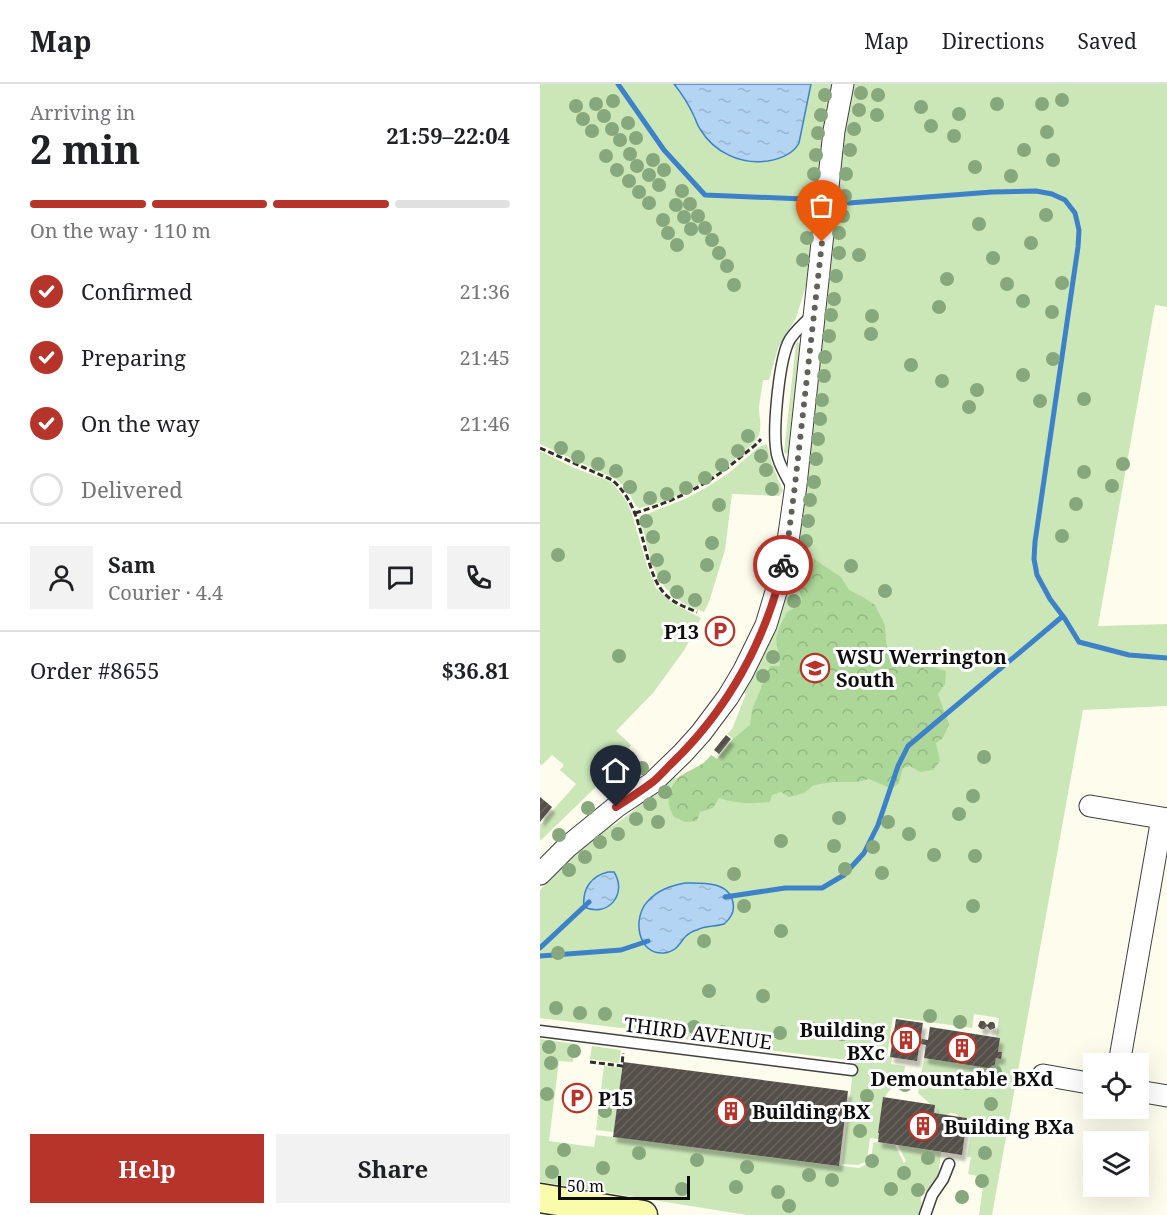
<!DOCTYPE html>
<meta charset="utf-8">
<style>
body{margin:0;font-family:"Noto Serif",serif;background:#f2f2f2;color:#202124;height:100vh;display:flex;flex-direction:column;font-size:22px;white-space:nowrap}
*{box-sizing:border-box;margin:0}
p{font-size:20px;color:#757577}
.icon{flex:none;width:33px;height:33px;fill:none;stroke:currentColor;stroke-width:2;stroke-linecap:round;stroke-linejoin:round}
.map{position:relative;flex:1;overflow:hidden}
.drawer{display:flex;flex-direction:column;background:#fff;width:540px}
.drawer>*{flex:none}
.fabs{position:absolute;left:543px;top:969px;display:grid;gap:12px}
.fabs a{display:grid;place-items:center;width:66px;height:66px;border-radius:0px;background:#fff;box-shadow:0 6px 24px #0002;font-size:30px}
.scale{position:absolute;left:18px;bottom:15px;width:132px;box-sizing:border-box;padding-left:6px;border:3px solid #0d0d0d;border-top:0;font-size:16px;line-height:21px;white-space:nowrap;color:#0d0d0d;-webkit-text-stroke:4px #fff;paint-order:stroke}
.pin{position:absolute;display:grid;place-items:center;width:51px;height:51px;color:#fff;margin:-62px -26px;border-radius:50% 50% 50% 0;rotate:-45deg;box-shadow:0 0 6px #0007}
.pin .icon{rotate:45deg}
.courier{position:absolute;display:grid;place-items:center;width:60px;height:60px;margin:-30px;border:4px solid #b7342a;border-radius:50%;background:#fff;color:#222;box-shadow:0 2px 8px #0007}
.headline em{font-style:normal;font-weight:700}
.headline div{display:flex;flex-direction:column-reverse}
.headline{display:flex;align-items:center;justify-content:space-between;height:102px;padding:0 30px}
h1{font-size:39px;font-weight:700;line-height:45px}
.bar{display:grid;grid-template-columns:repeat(4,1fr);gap:9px 6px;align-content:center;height:72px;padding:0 30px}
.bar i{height:8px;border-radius:4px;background:#e0e0e0}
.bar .selected{background:#b7342a}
.bar p{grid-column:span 4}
.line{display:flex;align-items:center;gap:15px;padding:0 30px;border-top:2px solid #e0e0e0}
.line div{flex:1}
.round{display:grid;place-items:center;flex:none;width:63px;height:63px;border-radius:0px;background:#f2f2f2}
ol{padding:0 30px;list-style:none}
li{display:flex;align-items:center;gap:18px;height:66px}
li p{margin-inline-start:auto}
li .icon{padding:6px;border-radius:50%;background:#b7342a;color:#fff;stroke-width:4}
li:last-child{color:#757577}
li i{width:33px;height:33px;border:3px solid #e0e0e0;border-radius:50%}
.cta{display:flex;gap:12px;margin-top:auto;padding:12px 30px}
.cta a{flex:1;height:69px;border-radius:0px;background:#b7342a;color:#fff;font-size:24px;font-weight:700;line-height:69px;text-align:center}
.cta a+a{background:#f2f2f2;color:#202124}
header{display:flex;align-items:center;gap:36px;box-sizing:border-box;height:84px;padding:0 30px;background:#fff;border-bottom:2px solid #e0e0e0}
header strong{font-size:28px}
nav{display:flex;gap:33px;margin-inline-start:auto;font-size:21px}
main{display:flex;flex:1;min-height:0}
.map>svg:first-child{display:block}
</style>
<header>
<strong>Map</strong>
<nav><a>Map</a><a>Directions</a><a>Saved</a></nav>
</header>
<main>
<section class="drawer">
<div class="headline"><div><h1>2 min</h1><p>Arriving in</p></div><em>21:59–22:04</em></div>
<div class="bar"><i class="selected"></i><i class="selected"></i><i class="selected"></i><i></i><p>On the way · 110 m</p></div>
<ol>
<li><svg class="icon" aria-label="check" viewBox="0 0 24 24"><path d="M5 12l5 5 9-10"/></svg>Confirmed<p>21:36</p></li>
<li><svg class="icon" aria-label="check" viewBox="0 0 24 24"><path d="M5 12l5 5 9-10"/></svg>Preparing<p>21:45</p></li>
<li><svg class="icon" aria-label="check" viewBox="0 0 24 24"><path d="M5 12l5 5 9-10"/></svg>On the way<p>21:46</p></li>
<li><i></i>Delivered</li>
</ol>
<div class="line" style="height:108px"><a class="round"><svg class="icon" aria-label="person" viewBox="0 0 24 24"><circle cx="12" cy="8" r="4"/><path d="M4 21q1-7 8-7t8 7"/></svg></a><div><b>Sam</b><p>Courier · 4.4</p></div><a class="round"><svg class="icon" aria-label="chat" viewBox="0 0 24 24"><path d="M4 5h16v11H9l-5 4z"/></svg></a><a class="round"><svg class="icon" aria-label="phone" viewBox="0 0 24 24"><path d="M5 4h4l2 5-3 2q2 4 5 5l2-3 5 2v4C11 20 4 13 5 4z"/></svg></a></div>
<div class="line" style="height:78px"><div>Order #8655</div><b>$36.81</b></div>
<div class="cta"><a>Help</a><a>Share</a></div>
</section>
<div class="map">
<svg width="627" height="1131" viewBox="0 0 627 1131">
<defs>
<pattern id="forest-crowns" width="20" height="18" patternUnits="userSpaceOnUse" patternTransform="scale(1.5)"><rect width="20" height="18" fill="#add798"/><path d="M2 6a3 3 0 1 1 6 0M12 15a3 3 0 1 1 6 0" fill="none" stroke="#94b782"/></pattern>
<pattern id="water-ripples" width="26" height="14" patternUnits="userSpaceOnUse" patternTransform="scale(1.5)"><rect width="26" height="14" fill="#b4d4f4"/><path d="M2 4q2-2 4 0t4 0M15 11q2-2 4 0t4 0" fill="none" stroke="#9ab5d0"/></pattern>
<pattern id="building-hatch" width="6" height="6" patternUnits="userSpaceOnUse" patternTransform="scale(1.5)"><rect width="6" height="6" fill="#554f4a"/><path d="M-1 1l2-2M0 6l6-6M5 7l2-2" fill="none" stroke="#686460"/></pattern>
<filter id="shadow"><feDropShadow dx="3.5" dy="6" stdDeviation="1.5" flood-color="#0004"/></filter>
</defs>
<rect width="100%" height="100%" fill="#fefded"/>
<path fill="#cbe7b8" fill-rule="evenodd" d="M 0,0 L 134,0 L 154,31 L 158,42 L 218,78 L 231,77 L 242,73 L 253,67 L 259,59 L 271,0 L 293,0 L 285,43 L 266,202 L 256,234 L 238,264 L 229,296 L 223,296 C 222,305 220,314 219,323 C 219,332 222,342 219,351 C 216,358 209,363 203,368 C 174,394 138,416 99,424 L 96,422 L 87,405 L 76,395 L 0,360 Z
M 312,0 L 627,0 L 627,223 L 615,221 L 558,542 L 627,540 L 627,622 L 543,626 L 452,1131 L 439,1131 L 443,1103 L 442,1095 L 437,1092 L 428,1090 L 431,1073 L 427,1073 L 433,1035 L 419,1033 L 417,1030 L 411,1029 L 407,1031 L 399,1030 C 394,1022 385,1016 378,1009 L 384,974 L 454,985 L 456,974 L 461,975 L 461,968 L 458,968 L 460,954 L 456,953 L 459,934 L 434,930 L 432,944 L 353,933 L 347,972 L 352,973 L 351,980 L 365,982 L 363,995 L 356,994 L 354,1003 L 349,1007 L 345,1013 L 343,1013 L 338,1049 L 339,1049 L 339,1055 L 330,1054 L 327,1077 L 318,1081 L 302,1080 L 314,977 L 89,948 L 89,945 L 0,934 L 0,806 L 21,782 L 61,747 L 76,740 L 92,728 L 101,719 L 132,691 L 136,694 L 166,678 L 171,671 L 177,675 L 193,655 L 187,650 L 192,645 L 206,610 L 202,607 L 236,540 L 255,477 L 306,33 ZM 54,794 L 79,804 C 77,817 69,824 56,826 L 47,802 ZM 145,799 C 165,799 191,797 194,823 L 182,841 C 169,842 154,843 145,854 C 139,861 135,866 126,869 L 122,806 Z
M 257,258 L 260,260 L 248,368 L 246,370 L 244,368 L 256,260 Z
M 227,360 L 232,380 L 243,407 L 239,412 L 192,410 L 185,466 L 169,518 L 164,528 C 113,511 112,478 100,433 L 147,414 L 169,402 L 190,388 L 219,363 Z
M 0,367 L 32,383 L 69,397 L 75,402 L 87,418 L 92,430 L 107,482 L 116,504 L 132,519 L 161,534 L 145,565 L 113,609 L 76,647 L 91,661 L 59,700 L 0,757 L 0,741 L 36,700 L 20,686 L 24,681 L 12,671 L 2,681 L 0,680 Z
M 0,955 L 35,960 L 33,978 L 19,977 L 9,1057 L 54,1063 L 56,1051 L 319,1084 L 331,1078 L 333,1059 L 338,1058 L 355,1061 L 364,1079 L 366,1077 L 358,1061 L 401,1068 L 398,1094 L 390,1106 L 381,1108 L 380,1112 L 382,1121 L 379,1131 L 207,1131 L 44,1105 L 45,1098 L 41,1097 L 41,1094 L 29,1093 L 28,1102 L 0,1098 Z
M 52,962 L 81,966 L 79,979 L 50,975 Z
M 64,982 L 82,984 L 74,1048 L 56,1046 Z"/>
<path fill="url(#forest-crowns)" d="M 271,473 L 301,493 L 309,506 L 323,513 L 335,521 L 345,541 L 346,557 L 351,579 L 361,583 L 381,576 L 396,584 L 406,587 L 405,600 L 398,610 L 409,640 L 403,654 L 396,659 L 400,677 L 393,686 L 380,688 L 370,682 L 363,684 L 359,699 L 352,705 L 329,695 L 317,698 L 294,698 L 274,701 L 264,709 L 249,713 L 241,708 L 232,711 L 230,718 C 211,720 198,720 179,714 L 173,724 L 160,728 L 157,737 L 145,738 L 134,733 C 128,722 127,718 131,705 C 139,685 159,688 171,671 L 177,675 L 193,655 L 210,641 L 212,626 L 230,582 L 240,582 L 236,554 L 240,542 L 247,528 L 258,522 L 262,516 L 259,506 L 255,495 L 259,479 Z"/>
<path fill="url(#water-ripples)" stroke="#3d81c8" stroke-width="1.5" d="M 134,0 L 271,0 L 259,59 C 253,70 240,75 228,77 C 200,81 174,68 160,45 C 157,41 156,36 154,32 C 149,21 142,10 134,0 Z
M 68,788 L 74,788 C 88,810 68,834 44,823 C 42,805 51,792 68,788 Z
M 145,799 C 161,799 190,797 193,819 C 195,828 190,835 184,840 C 175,843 166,841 157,846 C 153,847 148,850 145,853 C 139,860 136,868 124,869 C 97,871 92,833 108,817 C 118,806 130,802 145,799 Z"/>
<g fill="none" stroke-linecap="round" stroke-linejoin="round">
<path stroke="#3d81c8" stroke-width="5" d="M 78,0 L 124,66 L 165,111 L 264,115
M 309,119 L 452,108 L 496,107 L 512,110 L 525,116 L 535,129 L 539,146 L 538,163 L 495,458 L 494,475 L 497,491 L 510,515 L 525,535 L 539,558 L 589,571 L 627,574
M 185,813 L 245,804 L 282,804 L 304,791 L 324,769 L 338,741 L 358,682 L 368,662 L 523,532
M 0,864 L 49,818
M 0,872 L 81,866 L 108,857"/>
</g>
<path fill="url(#building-hatch)" filter="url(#shadow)" d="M 186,651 L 191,655 L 179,670 L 174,666 Z
M 0,713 L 12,723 L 0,738 Z
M 356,935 L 383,939 L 377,977 L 350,973 Z
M 440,937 L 444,937 L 447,941 L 450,938 L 453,938 L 455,940 L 455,944 L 450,946 L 447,942 L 444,945 L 441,945 L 438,942 Z
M 390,943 L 460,954 L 458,968 L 462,968 L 461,975 L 456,974 L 454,985 L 384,974 L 386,961 L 381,960 L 382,955 L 388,956 Z
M 83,978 L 308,1007 L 299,1082 L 73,1053 Z
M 343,1013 L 395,1021 L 394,1029 L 427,1034 L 422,1071 L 338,1058 L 339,1049 L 338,1049 Z"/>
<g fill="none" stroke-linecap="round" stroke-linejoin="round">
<g stroke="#404040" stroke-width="13">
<path id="lane" d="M 252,403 C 247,394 241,384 238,374 C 231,353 239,280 248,259 C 252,249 264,240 272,231
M 0,947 L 312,986
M 385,1131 L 392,1111 L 403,1095 L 409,1080"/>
</g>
<g stroke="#404040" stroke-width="23">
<path id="street" d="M 550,722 L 627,735
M 0,790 L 27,763 L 76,723 L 112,699 L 143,669 L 161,649 L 188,613 L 203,588 L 226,541 L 238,501 L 247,464 L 256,401 L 294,47 L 303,0
M 579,980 L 622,734
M 503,991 L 554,1000
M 598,1007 L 627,1012"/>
</g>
<g stroke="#2f2f2f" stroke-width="31">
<path id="secondary" d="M 0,1114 L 103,1131"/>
</g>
<path stroke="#2f2f2f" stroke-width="3" stroke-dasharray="6 3" stroke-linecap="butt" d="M 0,364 L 72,396 C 96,416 100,447 108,475 C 112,488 116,500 124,509 C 133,519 145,523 157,528
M 95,429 C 136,417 171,399 203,371 C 209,366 216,361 221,355
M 50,978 L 82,982 L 83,969"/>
<use href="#lane" stroke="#fff" stroke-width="10"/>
<use href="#street" stroke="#fff" stroke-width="21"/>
<use href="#secondary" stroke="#fbfcab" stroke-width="28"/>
</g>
<g fill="#87a87c">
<circle cx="321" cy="9" r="7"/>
<circle cx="285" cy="11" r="7"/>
<circle cx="338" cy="11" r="7"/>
<circle cx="522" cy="16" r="7"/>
<circle cx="73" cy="17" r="7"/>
<circle cx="56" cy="20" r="7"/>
<circle cx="457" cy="20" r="7"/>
<circle cx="502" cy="20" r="7"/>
<circle cx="36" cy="22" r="7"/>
<circle cx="381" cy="23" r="7"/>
<circle cx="319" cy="26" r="7"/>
<circle cx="419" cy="30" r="7"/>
<circle cx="281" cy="31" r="7"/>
<circle cx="337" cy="31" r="7"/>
<circle cx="64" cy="32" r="7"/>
<circle cx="43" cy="35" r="7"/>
<circle cx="88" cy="39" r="7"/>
<circle cx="391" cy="42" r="7"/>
<circle cx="72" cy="45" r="7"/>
<circle cx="314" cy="45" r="7"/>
<circle cx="52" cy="47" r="7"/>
<circle cx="507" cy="48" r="7"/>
<circle cx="278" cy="49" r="7"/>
<circle cx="414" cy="52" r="7"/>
<circle cx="96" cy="54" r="7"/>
<circle cx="80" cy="56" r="7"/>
<circle cx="310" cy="66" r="7"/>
<circle cx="484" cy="66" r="7"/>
<circle cx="90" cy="70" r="7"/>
<circle cx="276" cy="71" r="7"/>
<circle cx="66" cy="72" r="7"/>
<circle cx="113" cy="76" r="7"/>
<circle cx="513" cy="76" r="7"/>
<circle cx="97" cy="82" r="7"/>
<circle cx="435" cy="83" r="7"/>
<circle cx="77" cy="86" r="7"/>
<circle cx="124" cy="86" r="7"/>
<circle cx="274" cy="90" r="7"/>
<circle cx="306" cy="90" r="7"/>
<circle cx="109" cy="91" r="7"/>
<circle cx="471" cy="92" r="7"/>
<circle cx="89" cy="97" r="7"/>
<circle cx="119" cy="101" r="7"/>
<circle cx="142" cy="107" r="7"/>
<circle cx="99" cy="108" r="7"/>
<circle cx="305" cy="112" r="7"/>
<circle cx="109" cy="119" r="7"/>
<circle cx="150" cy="120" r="7"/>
<circle cx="136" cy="121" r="7"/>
<circle cx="506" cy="131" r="7"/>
<circle cx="158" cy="132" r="7"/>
<circle cx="303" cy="132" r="7"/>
<circle cx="144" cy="133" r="7"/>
<circle cx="268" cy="133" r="7"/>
<circle cx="123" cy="136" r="7"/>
<circle cx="439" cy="140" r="7"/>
<circle cx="165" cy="144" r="7"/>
<circle cx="151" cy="145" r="7"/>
<circle cx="128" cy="149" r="7"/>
<circle cx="299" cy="149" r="7"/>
<circle cx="267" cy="154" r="7"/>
<circle cx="172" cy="156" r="7"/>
<circle cx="491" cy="159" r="7"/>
<circle cx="137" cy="161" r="7"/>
<circle cx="179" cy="169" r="7"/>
<circle cx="299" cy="169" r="7"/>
<circle cx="319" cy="171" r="7"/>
<circle cx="453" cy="174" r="7"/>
<circle cx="263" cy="176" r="7"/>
<circle cx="187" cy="182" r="7"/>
<circle cx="296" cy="192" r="7"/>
<circle cx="407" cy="195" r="7"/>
<circle cx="522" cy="199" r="7"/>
<circle cx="467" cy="200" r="7"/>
<circle cx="194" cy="201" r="7"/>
<circle cx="294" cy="215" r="7"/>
<circle cx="483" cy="217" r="7"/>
<circle cx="399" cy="223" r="7"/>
<circle cx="512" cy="228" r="7"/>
<circle cx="291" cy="231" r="7"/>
<circle cx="332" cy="232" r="7"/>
<circle cx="331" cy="250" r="7"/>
<circle cx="289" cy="252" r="7"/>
<circle cx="285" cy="273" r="7"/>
<circle cx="513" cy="275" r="7"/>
<circle cx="371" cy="281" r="7"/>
<circle cx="483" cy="291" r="7"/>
<circle cx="284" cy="292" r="7"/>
<circle cx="402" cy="297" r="7"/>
<circle cx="437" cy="306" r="7"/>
<circle cx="544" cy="315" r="7"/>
<circle cx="282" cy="316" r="7"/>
<circle cx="500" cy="317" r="7"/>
<circle cx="429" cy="323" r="7"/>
<circle cx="280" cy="335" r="7"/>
<circle cx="208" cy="352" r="7"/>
<circle cx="278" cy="355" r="7"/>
<circle cx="21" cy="364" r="7"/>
<circle cx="198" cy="367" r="7"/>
<circle cx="221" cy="372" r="7"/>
<circle cx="38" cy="373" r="7"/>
<circle cx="276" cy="375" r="7"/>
<circle cx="58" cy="380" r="7"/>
<circle cx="583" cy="380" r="7"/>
<circle cx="182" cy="381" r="7"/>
<circle cx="226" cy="386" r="7"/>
<circle cx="76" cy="387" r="7"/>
<circle cx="544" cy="388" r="7"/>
<circle cx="165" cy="394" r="7"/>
<circle cx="274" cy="398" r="7"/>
<circle cx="572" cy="402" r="7"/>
<circle cx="90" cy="403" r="7"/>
<circle cx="146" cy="404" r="7"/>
<circle cx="232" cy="405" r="7"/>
<circle cx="127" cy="410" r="7"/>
<circle cx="110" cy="414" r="7"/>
<circle cx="270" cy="416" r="7"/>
<circle cx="536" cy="420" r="7"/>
<circle cx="179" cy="421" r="7"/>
<circle cx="106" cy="437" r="7"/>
<circle cx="268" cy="437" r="7"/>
<circle cx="522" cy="452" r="7"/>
<circle cx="113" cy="453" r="7"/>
<circle cx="266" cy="457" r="7"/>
<circle cx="172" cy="459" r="7"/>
<circle cx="18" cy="471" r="7"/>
<circle cx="117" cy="476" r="7"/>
<circle cx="167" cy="481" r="7"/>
<circle cx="311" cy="482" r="7"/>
<circle cx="124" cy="493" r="7"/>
<circle cx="345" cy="507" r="7"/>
<circle cx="137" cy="508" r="7"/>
<circle cx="155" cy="516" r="7"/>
<circle cx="254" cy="517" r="7"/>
<circle cx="79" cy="572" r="7"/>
<circle cx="233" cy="573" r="7"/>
<circle cx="223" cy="592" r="7"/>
<circle cx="444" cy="673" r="7"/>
<circle cx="102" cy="684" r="7"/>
<circle cx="125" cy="708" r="7"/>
<circle cx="433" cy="712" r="7"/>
<circle cx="110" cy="720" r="7"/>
<circle cx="48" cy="724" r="7"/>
<circle cx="419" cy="730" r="7"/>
<circle cx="299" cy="734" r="7"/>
<circle cx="96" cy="735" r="7"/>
<circle cx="118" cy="738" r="7"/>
<circle cx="348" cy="738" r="7"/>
<circle cx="78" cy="750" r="7"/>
<circle cx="369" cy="750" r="7"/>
<circle cx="19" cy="751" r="7"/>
<circle cx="241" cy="757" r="7"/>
<circle cx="60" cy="758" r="7"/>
<circle cx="294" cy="762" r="7"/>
<circle cx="333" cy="763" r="7"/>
<circle cx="394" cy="771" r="7"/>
<circle cx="435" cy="772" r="7"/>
<circle cx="45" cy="773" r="7"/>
<circle cx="305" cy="785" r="7"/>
<circle cx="29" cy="786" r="7"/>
<circle cx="342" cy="789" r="7"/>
<circle cx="194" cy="790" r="7"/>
<circle cx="204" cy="822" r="7"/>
<circle cx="433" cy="822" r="7"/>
<circle cx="241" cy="847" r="7"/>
<circle cx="164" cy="857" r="7"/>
<circle cx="18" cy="869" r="7"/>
<circle cx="169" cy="907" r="7"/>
<circle cx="223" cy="912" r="7"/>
<circle cx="16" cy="924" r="7"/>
<circle cx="40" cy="929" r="7"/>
<circle cx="65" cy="930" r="7"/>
<circle cx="390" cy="932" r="7"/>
<circle cx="420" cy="938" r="7"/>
<circle cx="154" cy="943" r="7"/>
<circle cx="272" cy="945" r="7"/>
<circle cx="182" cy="948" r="7"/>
<circle cx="240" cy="949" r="7"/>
<circle cx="302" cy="950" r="7"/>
<circle cx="9" cy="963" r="7"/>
<circle cx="34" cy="967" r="7"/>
<circle cx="11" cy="979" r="7"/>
<circle cx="455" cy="988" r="7"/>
<circle cx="427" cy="999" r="7"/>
<circle cx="365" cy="1001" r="7"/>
<circle cx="7" cy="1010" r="7"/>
<circle cx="327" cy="1012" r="7"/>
<circle cx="451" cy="1020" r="7"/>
<circle cx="65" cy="1027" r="7"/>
<circle cx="448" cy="1043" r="7"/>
<circle cx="320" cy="1047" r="7"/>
<circle cx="24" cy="1066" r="7"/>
<circle cx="99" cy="1069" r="7"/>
<circle cx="445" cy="1069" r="7"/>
<circle cx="388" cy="1074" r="7"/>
<circle cx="157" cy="1076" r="7"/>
<circle cx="332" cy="1077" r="7"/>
<circle cx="207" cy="1083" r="7"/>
<circle cx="63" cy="1084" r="7"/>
<circle cx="12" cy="1088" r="7"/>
<circle cx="364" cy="1089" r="7"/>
<circle cx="269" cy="1091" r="7"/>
<circle cx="292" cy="1096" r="7"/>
<circle cx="442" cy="1097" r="7"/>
<circle cx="196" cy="1103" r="7"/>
<circle cx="142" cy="1105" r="7"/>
<circle cx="351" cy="1105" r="7"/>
<circle cx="378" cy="1106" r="7"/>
<circle cx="238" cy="1108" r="7"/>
<circle cx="422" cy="1113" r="7"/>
<circle cx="249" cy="1122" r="7"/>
</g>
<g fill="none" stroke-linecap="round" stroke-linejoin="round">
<path stroke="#61615b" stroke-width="6" stroke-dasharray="0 10.8" d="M 243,481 L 247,464 L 255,401 L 282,158"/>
<path stroke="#b7342a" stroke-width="8" d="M 76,723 C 87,716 99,708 110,700 C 117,695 124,687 130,681 C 187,627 226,557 243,481"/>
</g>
<defs>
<g id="parking-ring" transform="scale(1.5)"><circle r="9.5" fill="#fff" stroke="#b7342a" stroke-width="1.5"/><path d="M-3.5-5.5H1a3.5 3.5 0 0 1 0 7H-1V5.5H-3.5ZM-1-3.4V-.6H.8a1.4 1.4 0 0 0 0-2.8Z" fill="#b7342a"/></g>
<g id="university-ring" transform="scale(1.5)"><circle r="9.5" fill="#fff" stroke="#b7342a" stroke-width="1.5"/><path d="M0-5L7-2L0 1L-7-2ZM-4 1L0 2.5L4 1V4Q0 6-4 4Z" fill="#b7342a"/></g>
<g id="building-ring" transform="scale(1.5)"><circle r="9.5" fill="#fff" stroke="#b7342a" stroke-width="1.5"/><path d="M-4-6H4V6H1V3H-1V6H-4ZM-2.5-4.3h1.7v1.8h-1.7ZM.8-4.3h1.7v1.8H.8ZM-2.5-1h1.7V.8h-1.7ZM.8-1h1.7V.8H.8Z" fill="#b7342a"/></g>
</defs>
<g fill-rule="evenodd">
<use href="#parking-ring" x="180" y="547"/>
<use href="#university-ring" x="275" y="584"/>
<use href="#building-ring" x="366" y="956"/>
<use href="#building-ring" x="422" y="964"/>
<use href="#parking-ring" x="37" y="1014"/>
<use href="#building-ring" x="191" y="1027"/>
<use href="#building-ring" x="383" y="1042"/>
</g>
<g text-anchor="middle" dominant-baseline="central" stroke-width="6" stroke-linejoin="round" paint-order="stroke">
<g font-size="20" font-weight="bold" fill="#0d0d0d" stroke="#fff" text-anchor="start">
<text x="159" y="547" text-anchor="end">P13</text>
<text x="296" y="572">WSU Werrington<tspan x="296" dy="23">South</tspan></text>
<text x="345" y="945" text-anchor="end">Building<tspan x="345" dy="23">BXc</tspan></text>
<text x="422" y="994" text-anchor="middle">Demountable BXd</text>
<text x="58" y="1014">P15</text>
<text x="212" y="1027">Building BX</text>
<text x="404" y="1042">Building BXa</text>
</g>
<g font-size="20" fill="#0d0d0d" stroke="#fff">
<text transform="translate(158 949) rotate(7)">THIRD AVENUE</text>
</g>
</g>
</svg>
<div class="fabs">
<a><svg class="icon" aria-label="locate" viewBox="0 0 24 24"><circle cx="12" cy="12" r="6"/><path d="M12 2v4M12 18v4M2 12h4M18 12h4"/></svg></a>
<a><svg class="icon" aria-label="layers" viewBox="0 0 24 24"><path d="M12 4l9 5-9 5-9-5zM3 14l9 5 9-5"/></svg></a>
</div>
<div class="scale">50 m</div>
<div class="pin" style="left:282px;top:158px;background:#ea580c"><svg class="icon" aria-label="bag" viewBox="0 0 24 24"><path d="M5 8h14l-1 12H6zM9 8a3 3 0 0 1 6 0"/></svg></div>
<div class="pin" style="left:76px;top:723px;background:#1f2937"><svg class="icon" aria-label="home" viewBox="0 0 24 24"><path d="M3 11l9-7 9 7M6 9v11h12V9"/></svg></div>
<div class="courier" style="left:243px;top:481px"><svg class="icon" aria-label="bike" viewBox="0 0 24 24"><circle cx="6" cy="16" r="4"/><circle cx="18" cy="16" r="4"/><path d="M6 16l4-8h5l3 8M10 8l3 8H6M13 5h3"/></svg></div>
</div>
</main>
